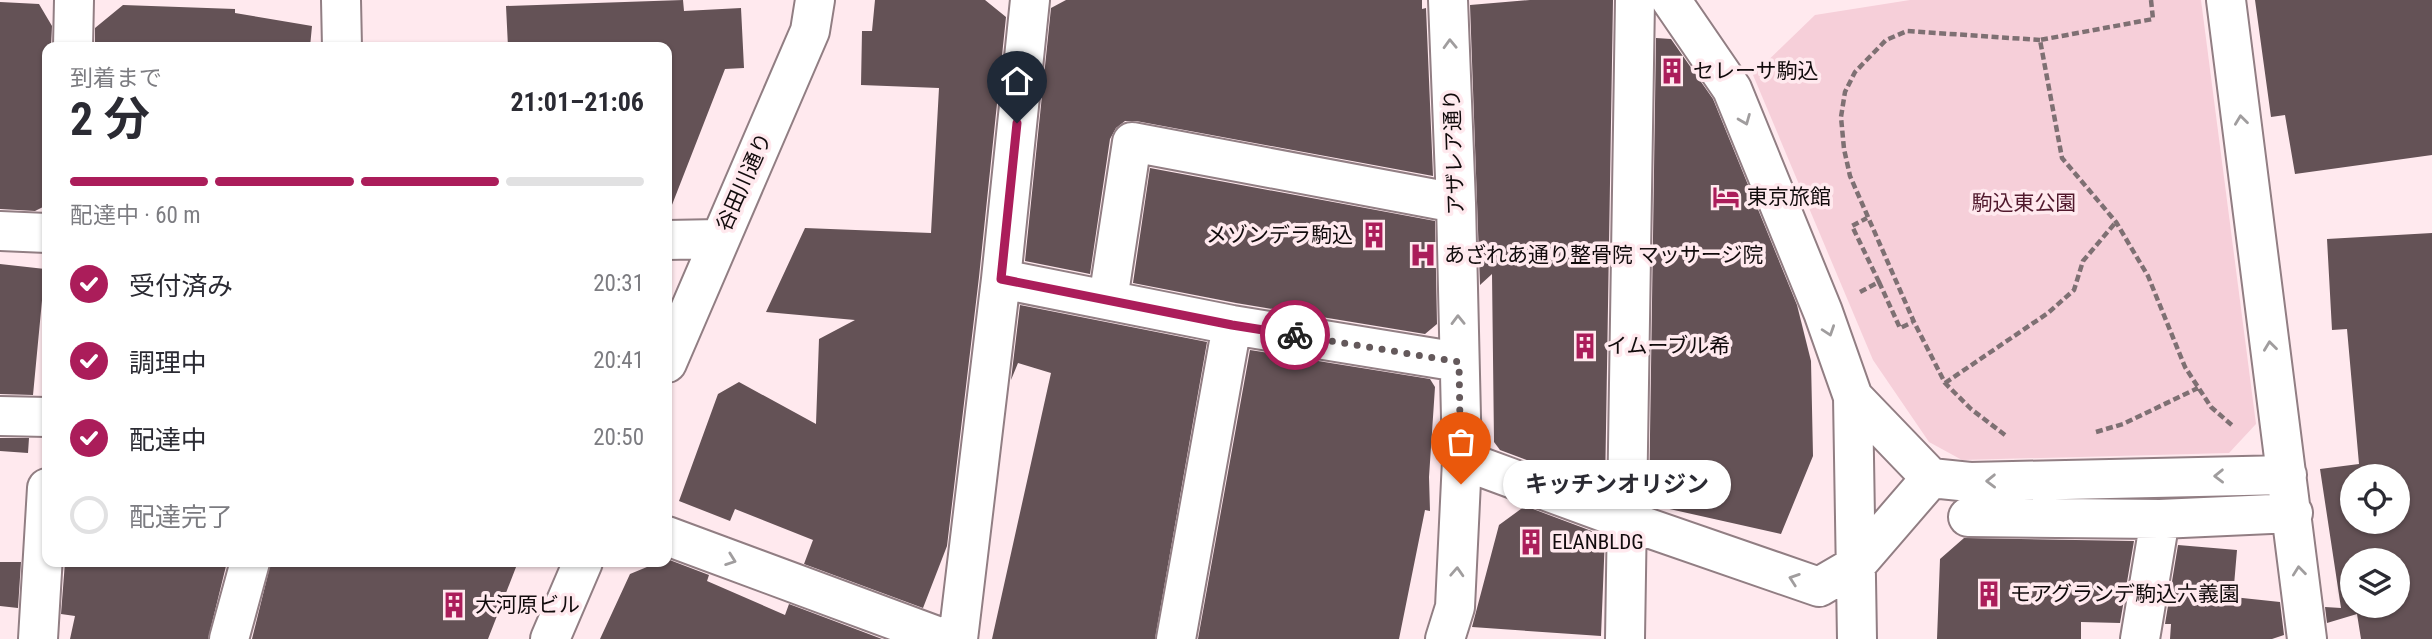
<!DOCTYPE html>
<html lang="ja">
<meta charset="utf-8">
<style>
body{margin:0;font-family:"Roboto Condensed","Noto Sans JP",sans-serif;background:#f7f7f7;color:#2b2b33;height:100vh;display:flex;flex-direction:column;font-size:26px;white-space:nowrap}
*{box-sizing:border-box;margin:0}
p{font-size:23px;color:#7c7c81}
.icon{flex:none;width:38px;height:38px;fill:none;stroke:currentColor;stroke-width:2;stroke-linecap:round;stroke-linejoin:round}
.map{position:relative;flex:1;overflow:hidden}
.drawer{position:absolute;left:42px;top:42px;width:630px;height:525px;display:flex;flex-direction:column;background:#fff;border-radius:14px;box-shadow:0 2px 5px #0004}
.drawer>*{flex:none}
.fabs{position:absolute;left:2340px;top:464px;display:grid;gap:14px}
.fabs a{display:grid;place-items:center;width:70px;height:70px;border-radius:50%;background:#fff;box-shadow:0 2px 5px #0004;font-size:35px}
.pin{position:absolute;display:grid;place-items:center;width:60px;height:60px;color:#fff;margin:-72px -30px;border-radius:50% 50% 50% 0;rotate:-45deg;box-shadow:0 0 7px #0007}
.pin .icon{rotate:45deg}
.courier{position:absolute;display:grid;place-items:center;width:70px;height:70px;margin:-35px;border:5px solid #ab1d5a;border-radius:50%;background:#fff;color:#222;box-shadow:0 2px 9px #0007}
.bubble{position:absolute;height:49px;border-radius:24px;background:#fff;box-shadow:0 2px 5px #0004;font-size:23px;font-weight:700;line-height:49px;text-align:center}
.head em{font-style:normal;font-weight:700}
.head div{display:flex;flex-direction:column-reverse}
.head{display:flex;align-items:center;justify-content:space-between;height:119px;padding:0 28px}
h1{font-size:46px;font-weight:700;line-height:52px}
.bar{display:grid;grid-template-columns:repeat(4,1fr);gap:10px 7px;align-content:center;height:84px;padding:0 28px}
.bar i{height:9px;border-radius:5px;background:#e1e1e2}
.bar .selected{background:#ab1d5a}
.bar p{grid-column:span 4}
ol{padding:0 28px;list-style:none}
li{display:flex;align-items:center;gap:21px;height:77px}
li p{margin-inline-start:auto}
li .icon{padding:7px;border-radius:50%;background:#ab1d5a;color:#fff;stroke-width:4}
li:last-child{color:#7c7c81}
li i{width:38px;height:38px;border:4px solid #e1e1e2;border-radius:50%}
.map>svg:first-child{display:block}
</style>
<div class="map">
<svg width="2432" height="639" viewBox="0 0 2432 639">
<rect width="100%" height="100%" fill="#ffe9ee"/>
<path fill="#f6cfd9" d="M 1910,0 L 2201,0 L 2256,424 L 2229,453 L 1962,460 L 1929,442 L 1873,360 L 1753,75 L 1815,15 Z"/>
<path fill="#645256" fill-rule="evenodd" d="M 683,0 L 684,11 L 741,8 L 744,68 L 725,69 L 670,210 L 667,210 L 667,47 L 508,47 L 506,6 Z
M 875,0 L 985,0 L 1006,17 L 979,277 L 947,546 L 923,608 L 804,564 L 813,540 L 735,509 L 730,521 L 679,501 L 718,394 L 739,382 L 816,424 L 819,339 L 855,320 L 766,312 L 805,228 L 931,233 L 939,88 L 861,85 L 862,31 L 872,31 Z
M 1066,0 L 1422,0 L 1422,9 L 1426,8 L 1433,176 L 1136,121 L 1125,121 L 1116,128 L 1110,139 L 1090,274 L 1025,261 L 1051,8 Z
M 1530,0 L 1613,0 L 1605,489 L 1500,450 L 1494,442 L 1492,274 L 1480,285 L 1470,5 Z
M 2255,0 L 2432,0 L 2432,155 L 2295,174 L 2285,115 L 2271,117 Z
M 0,2 L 39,4 L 52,26 L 51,47 L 47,47 L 47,56 L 43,166 L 47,166 L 47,175 L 43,207 L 35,211 L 0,209 Z
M 123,5 L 235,9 L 235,13 L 312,26 L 310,47 L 95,47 L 95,28 Z
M 1656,38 L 1671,39 L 1713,99 L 1797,305 L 1811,361 L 1813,456 L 1781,534 L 1665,508 L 1649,501 Z
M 1150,168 L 1435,221 L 1437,324 L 1425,334 L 1236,303 L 1133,283 Z
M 2432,233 L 2432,639 L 2361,639 L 2357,614 L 2327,623 L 2325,607 L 2341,608 L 2320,469 L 2359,464 L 2347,329 L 2332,330 L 2327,239 ZM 2352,476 L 2398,476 L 2398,522 L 2352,522 ZM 2352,560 L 2398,560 L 2398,606 L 2352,606 Z
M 0,264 L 45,269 L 33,395 L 0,394 Z
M 1020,305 L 1207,342 L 1155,639 L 992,639 L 1051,373 L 1018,363 L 1011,380 Z
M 1250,350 L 1430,379 L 1435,387 L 1429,477 L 1430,511 L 1425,510 L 1399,639 L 1198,639 Z
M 0,438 L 29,438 L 28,453 L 0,451 Z
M 1525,506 L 1605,536 L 1601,636 L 1472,627 L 1499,525 Z
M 1964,538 L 2134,541 L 2120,623 L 2081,622 L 2081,639 L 1937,639 L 1940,559 Z
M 2178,545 L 2237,550 L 2233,597 L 2280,602 L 2284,635 L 2272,639 L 2170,639 L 2171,624 L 2165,624 Z
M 667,559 L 709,575 L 707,581 L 785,615 L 789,604 L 882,639 L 600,639 L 630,574 L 659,562 L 667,562 Z
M 0,562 L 21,562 L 18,608 L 0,606 Z
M 65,562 L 227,562 L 208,639 L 70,639 L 75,616 L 61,614 Z
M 271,562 L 518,562 L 488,639 L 252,639 Z"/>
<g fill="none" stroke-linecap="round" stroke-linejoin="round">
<g stroke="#917e83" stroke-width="42">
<path id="minor" d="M 341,0 L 342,47
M 1671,0 L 1732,89 L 1823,312 L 1853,397 L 1857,639
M 2226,0 L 2307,639
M 73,47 L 74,0
M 0,231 L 47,233
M 667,240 L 719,239
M 1001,279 L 1232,325 L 1459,362
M 1108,300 L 1132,142 L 1456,203
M 667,363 L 810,31 L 815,0
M 1853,397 L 1931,478 L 1970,482 L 2287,475
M 0,416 L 47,417
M 1462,460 L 1628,521 L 1819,587 L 1855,566 L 1931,478
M 1968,517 L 2160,519
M 667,536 L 945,639
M 38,639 L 47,488
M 229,639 L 250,562
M 550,639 L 583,562
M 958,639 L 1001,279 L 1030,0
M 1176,639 L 1232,325
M 1445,639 L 1455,607 L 1462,460 L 1456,203 L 1448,0
M 1625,639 L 1635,0
M 2140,639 L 2160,519 L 2293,513"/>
</g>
<path stroke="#7e7073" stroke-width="4.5" stroke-dasharray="7 3.5" stroke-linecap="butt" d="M 2151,0 L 2153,19 L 2040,40 L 2062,158 L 2116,222 L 2148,276 L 2185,367 L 2211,407 L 2234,427
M 1879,282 L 1900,328 L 1913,322
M 1860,292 L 1879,282 L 1852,226 L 1867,218
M 1945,383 L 2048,313 L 2074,290 L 2083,261 L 2116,222
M 2096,432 L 2123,424 L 2198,388
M 2005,435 L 1971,409 L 1945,383 L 1914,322 L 1850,176 L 1844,149 L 1841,117 L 1845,92 L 1855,72 L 1886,40 L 1907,31 L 2040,40"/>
<use href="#minor" stroke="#fff" stroke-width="38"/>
</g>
<defs><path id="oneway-chevron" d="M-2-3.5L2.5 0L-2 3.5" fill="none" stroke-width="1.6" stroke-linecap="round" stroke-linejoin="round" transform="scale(1.75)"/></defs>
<g stroke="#a09d9e">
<use href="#oneway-chevron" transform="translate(1450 44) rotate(-92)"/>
<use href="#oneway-chevron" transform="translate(1745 120) rotate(68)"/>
<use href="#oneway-chevron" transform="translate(2241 120) rotate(-97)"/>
<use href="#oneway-chevron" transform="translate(1458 320) rotate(-91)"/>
<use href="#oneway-chevron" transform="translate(1829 331) rotate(71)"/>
<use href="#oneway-chevron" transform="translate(2270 346) rotate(-97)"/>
<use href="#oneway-chevron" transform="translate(2219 476) rotate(179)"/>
<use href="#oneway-chevron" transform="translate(1991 481) rotate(179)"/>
<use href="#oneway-chevron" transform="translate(731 560) rotate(20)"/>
<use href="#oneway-chevron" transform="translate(2299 571) rotate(-96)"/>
<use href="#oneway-chevron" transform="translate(1457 572) rotate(-87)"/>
<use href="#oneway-chevron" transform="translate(1794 579) rotate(-161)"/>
</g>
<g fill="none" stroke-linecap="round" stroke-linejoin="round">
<path stroke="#64595b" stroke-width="7" stroke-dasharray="0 12.6" d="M 1295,335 L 1459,362 L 1461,484"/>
<path stroke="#ab1d5a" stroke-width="9" d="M 1017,123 L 1001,279 L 1232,325 L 1295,335"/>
</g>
<defs>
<g id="building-bare" transform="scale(2.1)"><path d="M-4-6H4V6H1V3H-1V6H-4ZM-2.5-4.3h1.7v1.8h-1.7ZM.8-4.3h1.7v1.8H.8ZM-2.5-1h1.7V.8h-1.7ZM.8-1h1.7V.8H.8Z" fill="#ab1d5a" stroke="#ffe9ee" stroke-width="2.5" paint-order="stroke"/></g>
<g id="hotel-bare" transform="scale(2.1)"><path d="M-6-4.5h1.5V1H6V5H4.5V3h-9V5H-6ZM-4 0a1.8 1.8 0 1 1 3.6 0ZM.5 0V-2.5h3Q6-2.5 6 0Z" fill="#ab1d5a" stroke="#ffe9ee" stroke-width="2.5" paint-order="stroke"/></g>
<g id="hospital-bare" transform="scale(2.1)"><path d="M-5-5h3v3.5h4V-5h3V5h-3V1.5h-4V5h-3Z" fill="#ab1d5a" stroke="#ffe9ee" stroke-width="2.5" paint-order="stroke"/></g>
</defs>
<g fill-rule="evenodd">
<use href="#building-bare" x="1672" y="71"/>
<use href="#hotel-bare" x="1726" y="197"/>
<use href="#building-bare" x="1374" y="235"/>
<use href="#hospital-bare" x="1423" y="255"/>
<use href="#building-bare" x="1585" y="346"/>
<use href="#building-bare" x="1531" y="542"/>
<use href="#building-bare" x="1989" y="594"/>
<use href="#building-bare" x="454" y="605"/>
</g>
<g text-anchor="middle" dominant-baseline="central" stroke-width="7" stroke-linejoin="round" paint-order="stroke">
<g font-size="21" fill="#110b0c" stroke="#ffe9ee" text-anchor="start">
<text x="1693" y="71">セレーサ駒込</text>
<text x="1747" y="197">東京旅館</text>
<text x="1353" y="235" text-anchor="end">メゾンデラ駒込</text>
<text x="1444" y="255">あざれあ通り整骨院 マッサージ院</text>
<text x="1606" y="346">イムーブル希</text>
<text x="1552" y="542">ELANBLDG</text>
<text x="2010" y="594">モアグランデ駒込六義園</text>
<text x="475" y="605">大河原ビル</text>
</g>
<g font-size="21" fill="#110b0c" stroke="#ffe9ee">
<text transform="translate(1454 152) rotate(-92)">アザレア通り</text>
<text transform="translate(744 182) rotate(-66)">谷田川通り</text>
</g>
<g font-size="21" fill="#51192d" stroke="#ffe9ee">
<text x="2024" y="203">駒込東公園</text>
</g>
</g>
</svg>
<div class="fabs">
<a><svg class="icon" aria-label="locate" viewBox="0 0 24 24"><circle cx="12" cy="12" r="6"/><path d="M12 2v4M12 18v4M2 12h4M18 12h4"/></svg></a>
<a><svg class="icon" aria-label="layers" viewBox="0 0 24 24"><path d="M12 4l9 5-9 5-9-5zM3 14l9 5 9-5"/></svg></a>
</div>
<div class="pin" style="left:1461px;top:484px;background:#ea580c"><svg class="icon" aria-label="bag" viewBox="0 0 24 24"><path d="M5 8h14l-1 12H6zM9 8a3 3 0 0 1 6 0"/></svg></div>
<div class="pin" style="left:1017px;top:123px;background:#1f2937"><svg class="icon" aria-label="home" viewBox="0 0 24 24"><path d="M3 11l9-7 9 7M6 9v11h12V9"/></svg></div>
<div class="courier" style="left:1295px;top:335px"><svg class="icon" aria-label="bike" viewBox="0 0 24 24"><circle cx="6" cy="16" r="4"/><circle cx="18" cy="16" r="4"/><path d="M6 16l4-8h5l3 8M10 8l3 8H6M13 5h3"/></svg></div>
<div class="bubble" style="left:1503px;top:460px;width:228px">キッチンオリジン</div>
<section class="drawer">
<div class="head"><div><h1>2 分</h1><p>到着まで</p></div><em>21:01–21:06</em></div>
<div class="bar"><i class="selected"></i><i class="selected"></i><i class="selected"></i><i></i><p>配達中 · 60 m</p></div>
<ol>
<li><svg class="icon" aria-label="check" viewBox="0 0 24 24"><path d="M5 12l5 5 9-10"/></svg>受付済み<p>20:31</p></li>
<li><svg class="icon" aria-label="check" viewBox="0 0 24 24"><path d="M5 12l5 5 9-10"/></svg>調理中<p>20:41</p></li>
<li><svg class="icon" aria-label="check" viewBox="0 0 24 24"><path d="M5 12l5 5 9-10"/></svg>配達中<p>20:50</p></li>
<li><i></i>配達完了</li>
</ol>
</section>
</div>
